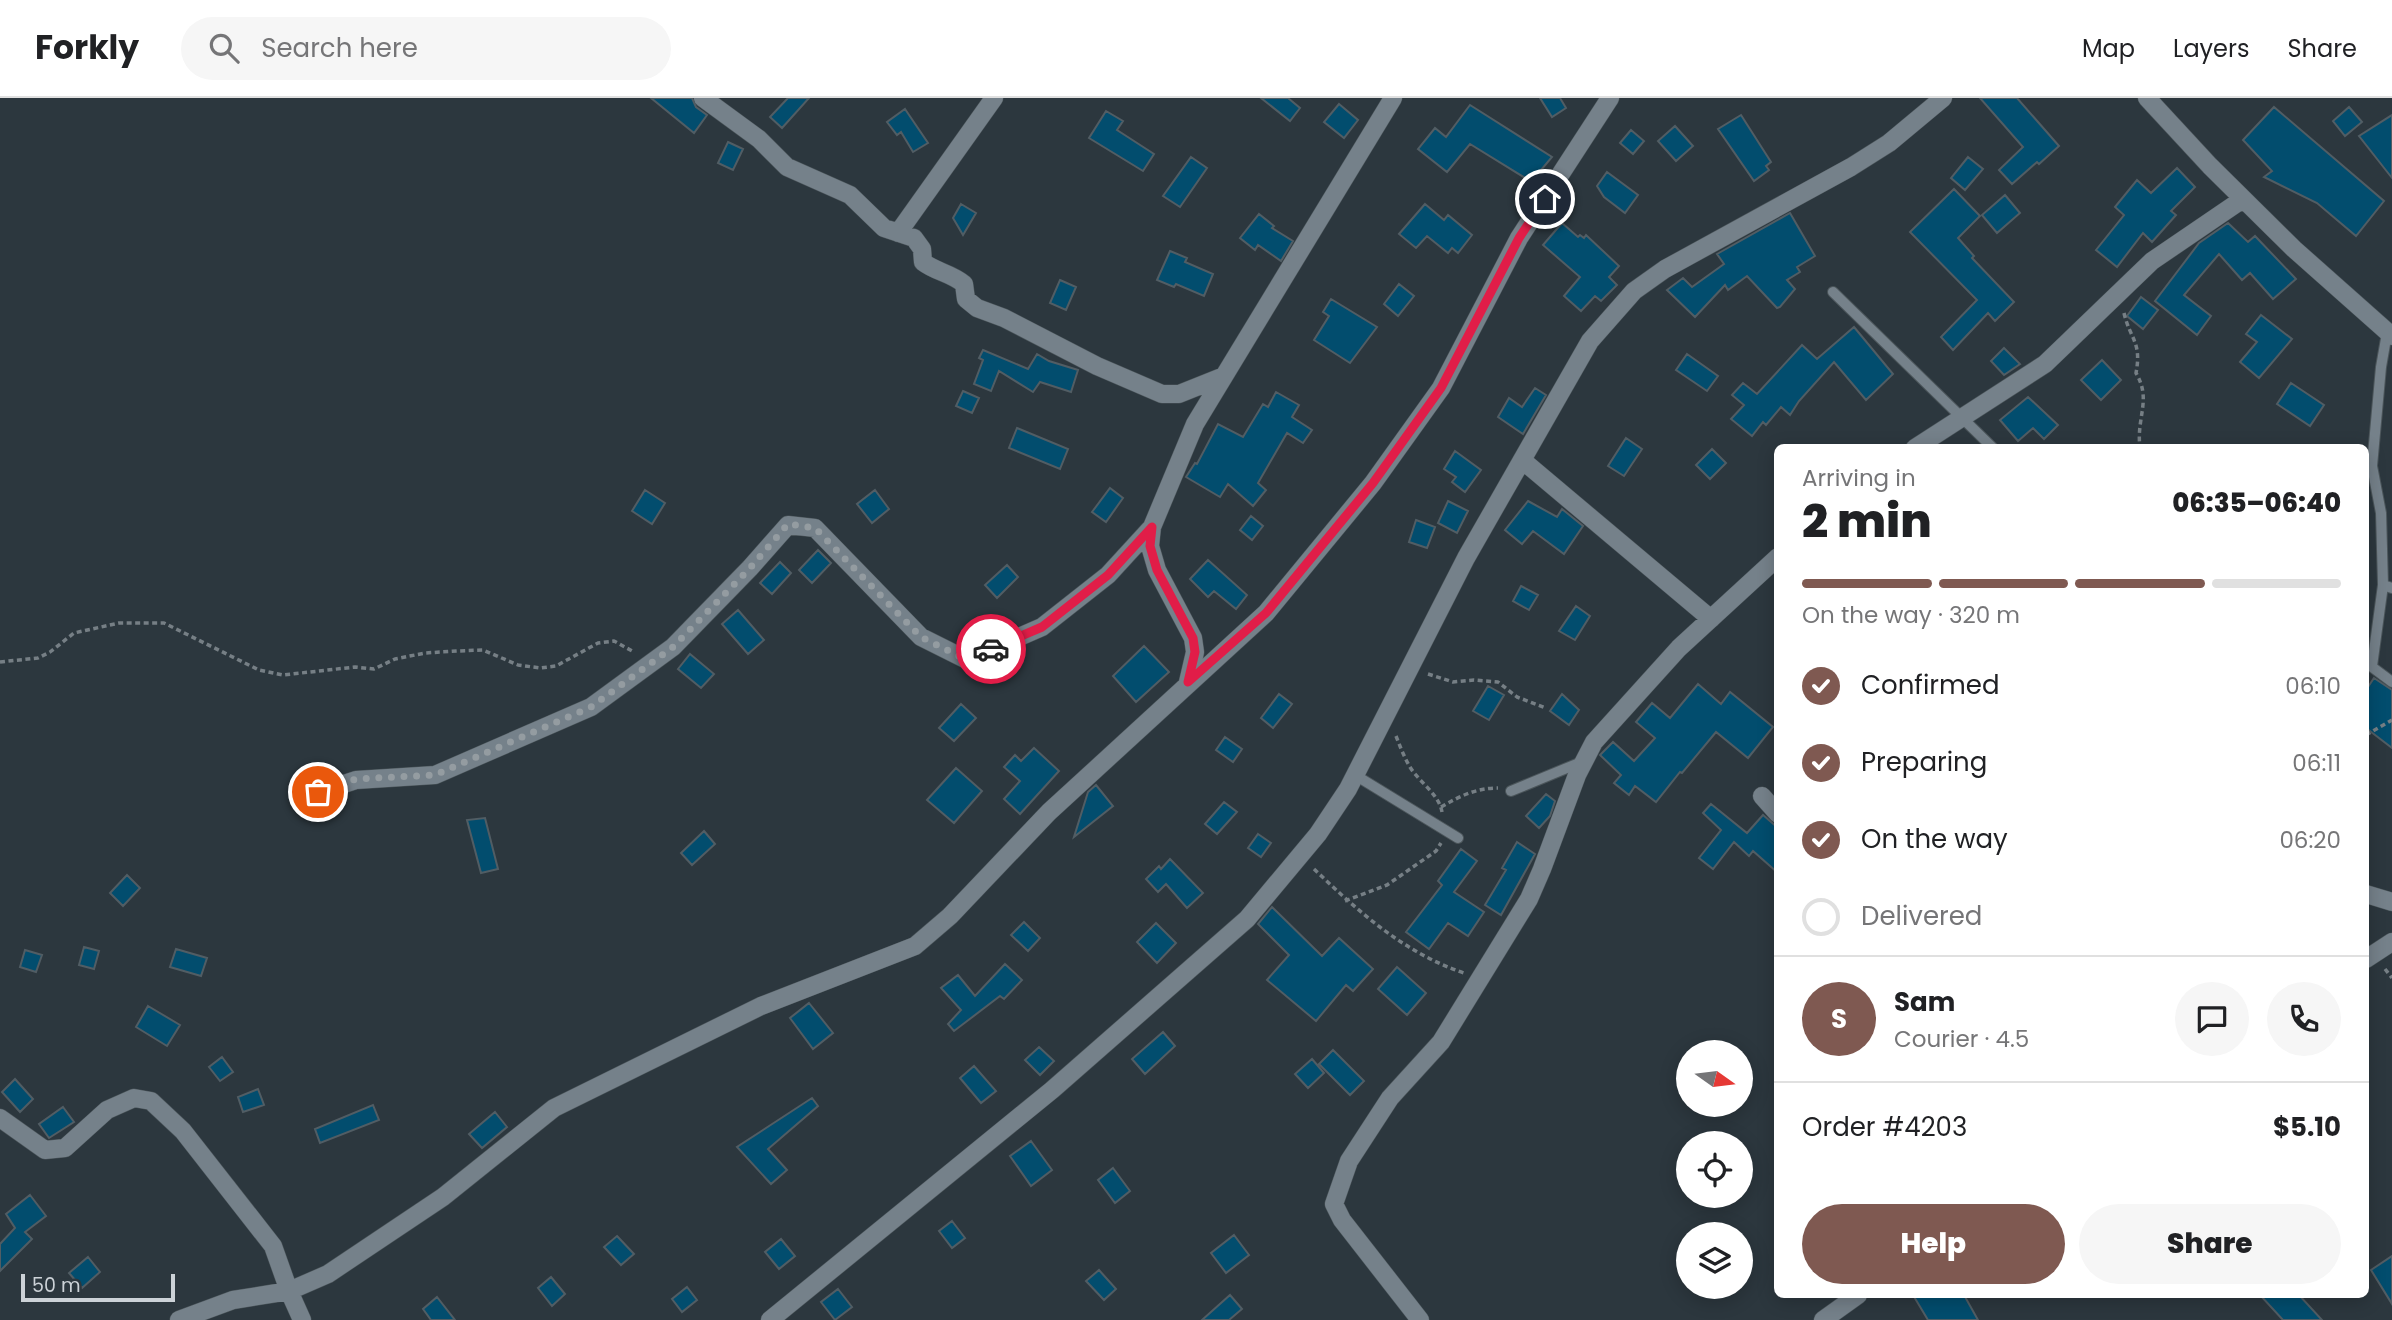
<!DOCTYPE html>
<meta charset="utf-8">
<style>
body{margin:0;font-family:Poppins,sans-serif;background:#f6f6f6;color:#202124;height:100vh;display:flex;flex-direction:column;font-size:26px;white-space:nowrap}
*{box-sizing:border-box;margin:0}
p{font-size:23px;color:#757577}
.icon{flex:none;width:38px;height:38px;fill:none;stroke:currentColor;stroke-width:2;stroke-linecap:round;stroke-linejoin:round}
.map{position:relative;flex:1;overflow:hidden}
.side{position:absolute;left:1774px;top:346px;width:595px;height:854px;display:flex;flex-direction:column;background:#fff;border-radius:10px;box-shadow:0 4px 18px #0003}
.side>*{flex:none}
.needle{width:46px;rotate:104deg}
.buttons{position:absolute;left:1676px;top:942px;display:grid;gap:14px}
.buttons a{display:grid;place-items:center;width:77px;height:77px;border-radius:50%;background:#fff;box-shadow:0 4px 18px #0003;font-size:35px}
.scale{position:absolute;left:21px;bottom:18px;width:154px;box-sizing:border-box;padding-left:7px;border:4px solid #ccd2d7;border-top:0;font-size:19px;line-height:24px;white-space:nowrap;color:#ccd2d7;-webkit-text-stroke:5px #2c373e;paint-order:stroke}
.pin{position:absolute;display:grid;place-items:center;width:60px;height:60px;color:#fff;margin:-30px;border:4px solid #fff;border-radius:50%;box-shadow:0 2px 7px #0007}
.courier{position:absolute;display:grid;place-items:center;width:70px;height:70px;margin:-35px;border:5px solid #e11d48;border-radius:50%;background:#fff;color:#222;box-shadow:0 2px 9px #0007}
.overview em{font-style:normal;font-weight:800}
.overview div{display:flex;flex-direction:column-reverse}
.overview{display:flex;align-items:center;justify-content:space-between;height:119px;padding:0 28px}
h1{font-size:46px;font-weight:800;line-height:52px}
.bar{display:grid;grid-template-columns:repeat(4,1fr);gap:10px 7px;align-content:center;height:84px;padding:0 28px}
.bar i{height:9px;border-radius:5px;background:#e0e0e0}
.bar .on{background:#7f5951}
.bar p{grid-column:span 4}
.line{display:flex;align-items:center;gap:18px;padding:0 28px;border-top:2px solid #e0e0e0}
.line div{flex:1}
.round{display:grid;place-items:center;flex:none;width:74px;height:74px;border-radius:37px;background:#f6f6f6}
ol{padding:0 28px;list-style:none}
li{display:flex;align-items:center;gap:21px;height:77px}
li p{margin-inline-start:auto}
li .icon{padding:7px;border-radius:50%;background:#7f5951;color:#fff;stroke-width:4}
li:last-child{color:#757577}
li i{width:38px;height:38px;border:4px solid #e0e0e0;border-radius:50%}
.button{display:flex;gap:14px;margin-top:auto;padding:14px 28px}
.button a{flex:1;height:80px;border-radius:42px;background:#7f5951;color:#fff;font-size:28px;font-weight:800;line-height:80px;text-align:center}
.button a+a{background:#f6f6f6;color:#202124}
header{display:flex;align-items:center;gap:42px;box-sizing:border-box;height:98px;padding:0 35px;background:#fff;border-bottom:2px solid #e0e0e0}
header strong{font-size:33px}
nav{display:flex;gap:38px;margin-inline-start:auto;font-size:24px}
.search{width:490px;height:63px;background:#f6f6f6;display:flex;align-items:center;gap:18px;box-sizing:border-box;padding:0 24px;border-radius:38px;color:#757577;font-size:26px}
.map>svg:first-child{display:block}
</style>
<header>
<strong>Forkly</strong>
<div class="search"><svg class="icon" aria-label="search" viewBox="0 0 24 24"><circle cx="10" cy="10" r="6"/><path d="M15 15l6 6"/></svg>Search here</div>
<nav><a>Map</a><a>Layers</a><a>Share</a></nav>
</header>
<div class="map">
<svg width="2392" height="1222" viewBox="0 0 2392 1222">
<rect width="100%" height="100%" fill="#2c373e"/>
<path fill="#024d6e" stroke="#515d64" stroke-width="2" d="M 651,0 L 692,0 L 696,9 L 707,17 L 694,35 Z
M 788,0 L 809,0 L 782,30 L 770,19 Z
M 1261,0 L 1288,0 L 1300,10 L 1290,23 Z
M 1540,0 L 1560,0 L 1566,10 L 1552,19 Z
M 1980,0 L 2017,0 L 2059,48 L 2039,66 L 2037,64 L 2012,86 L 1999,72 L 2023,49 Z
M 1339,6 L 1358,22 L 1344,40 L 1324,24 Z
M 1470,7 L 1552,59 L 1541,72 L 1543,74 L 1535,86 L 1470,46 L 1447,74 L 1418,51 L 1435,30 L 1446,39 Z
M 2274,9 L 2384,103 L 2356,138 L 2317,105 L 2264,79 L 2272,73 L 2243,42 Z
M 2349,9 L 2362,24 L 2345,38 L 2333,23 Z
M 905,11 L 928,45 L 913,54 L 901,34 L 897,37 L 887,24 Z
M 1106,13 L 1123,23 L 1117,32 L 1154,56 L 1143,73 L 1089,40 Z
M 1741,17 L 1771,64 L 1766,68 L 1769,72 L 1754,83 L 1718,31 Z
M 2392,17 L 2392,80 L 2359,38 Z
M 1675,28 L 1693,48 L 1676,63 L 1658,43 Z
M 1631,32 L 1644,43 L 1633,56 L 1620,45 Z
M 728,44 L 743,51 L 733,72 L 718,65 Z
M 1191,59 L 1207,70 L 1180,109 L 1163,98 Z
M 1968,59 L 1983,71 L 1965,92 L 1951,80 Z
M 2177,70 L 2195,89 L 2171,113 L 2176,117 L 2152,144 L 2143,135 L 2117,169 L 2096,152 L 2124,117 L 2115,109 L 2137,82 L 2151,95 Z
M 1607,74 L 1638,97 L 1625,115 L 1604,99 L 1597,88 Z
M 1954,91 L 1980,118 L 1958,140 L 1974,158 L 1972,160 L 2014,204 L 1995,223 L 1988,215 L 1953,252 L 1941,239 L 1977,202 L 1910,134 Z
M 2005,97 L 2020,115 L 1997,135 L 1982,117 Z
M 961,106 L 976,115 L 963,137 L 953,120 Z
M 1425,106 L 1444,122 L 1448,117 L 1472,137 L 1458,155 L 1452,150 L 1448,155 L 1427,138 L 1416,150 L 1399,136 Z
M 1790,115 L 1815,158 L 1797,169 L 1800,174 L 1787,182 L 1795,191 L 1780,209 L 1777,210 L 1747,178 L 1728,192 L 1725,187 L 1695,219 L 1667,192 L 1683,180 L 1692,189 L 1724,166 L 1717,156 Z
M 1259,116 L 1274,128 L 1272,130 L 1293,143 L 1281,163 L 1258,147 L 1255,152 L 1240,140 Z
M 1562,125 L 1578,139 L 1580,137 L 1584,140 L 1586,137 L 1619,168 L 1609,179 L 1617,187 L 1601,203 L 1595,198 L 1581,213 L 1564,198 L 1580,179 L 1543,147 Z
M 2228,125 L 2248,144 L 2255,138 L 2296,181 L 2273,201 L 2250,175 L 2242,182 L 2219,156 L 2184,197 L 2211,218 L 2197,237 L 2155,203 L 2199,145 Z
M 1170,153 L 1187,160 L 1185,164 L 1213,176 L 1204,198 L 1176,186 L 1174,189 L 1157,182 Z
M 1060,182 L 1076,189 L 1066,212 L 1050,205 Z
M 1399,186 L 1414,198 L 1398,218 L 1384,206 Z
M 2141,199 L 2158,212 L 2143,231 L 2127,218 Z
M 1331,201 L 1377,229 L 1350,265 L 1314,242 L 1329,218 L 1323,214 Z
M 2261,217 L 2292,241 L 2259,280 L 2240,264 L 2257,244 L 2246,236 Z
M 1854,229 L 1893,276 L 1866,302 L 1834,264 L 1799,303 L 1790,317 L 1781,309 L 1766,327 L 1763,324 L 1752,338 L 1731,321 L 1744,307 L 1732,297 L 1743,285 L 1757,296 L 1802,247 L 1817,261 Z
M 2004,250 L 2020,266 L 2004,277 L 1991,263 Z
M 983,252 L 1028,271 L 1037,256 L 1049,263 L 1078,272 L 1071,294 L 1040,284 L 1033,294 L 999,273 L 991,293 L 974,286 L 983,262 L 979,260 Z
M 1687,256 L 1718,278 L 1707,293 L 1676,272 Z
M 2102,262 L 2121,282 L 2101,302 L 2081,282 Z
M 2291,285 L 2324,307 L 2310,328 L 2277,306 Z
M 1535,290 L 1546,297 L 1523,336 L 1498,319 L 1509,300 L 1522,309 Z
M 963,293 L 979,300 L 972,315 L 956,308 Z
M 1276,294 L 1299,307 L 1292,319 L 1312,332 L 1303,345 L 1287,335 L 1258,385 L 1266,392 L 1253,408 L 1228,386 L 1220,399 L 1186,379 L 1195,365 L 1197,366 L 1218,326 L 1243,339 L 1263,306 L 1268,309 Z
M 2028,299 L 2058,327 L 2044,341 L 2033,330 L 2018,343 L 2000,322 Z
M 1017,330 L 1068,351 L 1060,371 L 1009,350 Z
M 1626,340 L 1642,351 L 1624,378 L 1608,368 Z
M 1712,351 L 1726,365 L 1710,381 L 1696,367 Z
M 1455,353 L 1481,372 L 1465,394 L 1452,384 L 1456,379 L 1444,371 Z
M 1110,390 L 1123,400 L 1106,424 L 1092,414 Z
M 645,392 L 665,405 L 652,426 L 632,413 Z
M 875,392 L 889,411 L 872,425 L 857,406 Z
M 1448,403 L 1468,413 L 1457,435 L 1438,425 Z
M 1528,403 L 1557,419 L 1562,411 L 1583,428 L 1564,456 L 1533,433 L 1522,446 L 1505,432 Z
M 1251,418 L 1263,428 L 1252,442 L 1240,432 Z
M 1416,422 L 1435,429 L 1427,450 L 1409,444 Z
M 818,452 L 831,465 L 812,485 L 799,472 Z
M 1208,462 L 1247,497 L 1236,511 L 1214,493 L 1208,499 L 1190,481 Z
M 780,464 L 791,475 L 772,496 L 760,485 Z
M 1007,467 L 1018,479 L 997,500 L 985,487 Z
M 1521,488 L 1538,497 L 1529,512 L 1513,503 Z
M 1576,508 L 1590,518 L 1575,542 L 1559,533 Z
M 738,512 L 764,542 L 748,556 L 722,526 Z
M 1144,548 L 1169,574 L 1136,604 L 1113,578 Z
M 690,556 L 714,576 L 701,590 L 678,571 Z
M 2374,580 L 2392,592 L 2392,650 L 2366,630 L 2366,592 Z
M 1698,586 L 1721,606 L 1730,594 L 1773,629 L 1748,660 L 1716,634 L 1682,675 L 1680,674 L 1656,704 L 1635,688 L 1629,697 L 1614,685 L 1621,677 L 1600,657 L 1613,644 L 1634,663 L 1655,640 L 1636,624 L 1652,605 L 1670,620 Z
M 1488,588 L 1504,597 L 1489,622 L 1473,613 Z
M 1279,596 L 1292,606 L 1273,630 L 1261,620 Z
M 1562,596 L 1579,612 L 1569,627 L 1550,613 Z
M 961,606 L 976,620 L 954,643 L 939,630 Z
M 1225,639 L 1242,651 L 1233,664 L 1216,652 Z
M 1034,650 L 1059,673 L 1020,716 L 1004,701 L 1020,683 L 1004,669 L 1015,657 L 1021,663 Z
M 956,670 L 982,693 L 954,725 L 927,702 Z
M 1096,687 L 1113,708 L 1074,739 L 1088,694 Z
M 1546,696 L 1555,703 L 1550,718 L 1539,730 L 1526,718 Z
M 1224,704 L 1237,714 L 1217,736 L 1205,726 Z
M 1711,706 L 1747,735 L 1763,717 L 1778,730 L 1778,775 L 1753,753 L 1749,758 L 1734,744 L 1713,771 L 1699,760 L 1721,732 L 1703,715 Z
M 485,720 L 498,771 L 481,775 L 467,722 Z
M 704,733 L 715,746 L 692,767 L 681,755 Z
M 1258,736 L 1271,745 L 1261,759 L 1248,750 Z
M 1517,744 L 1535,756 L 1501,817 L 1485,807 L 1506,772 L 1502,770 Z
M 1461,751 L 1477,763 L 1454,794 L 1484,814 L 1468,838 L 1448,825 L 1429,851 L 1406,834 L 1442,787 L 1438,783 Z
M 1170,761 L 1203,795 L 1187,810 L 1166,786 L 1158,794 L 1146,781 L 1159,768 L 1161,771 Z
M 127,777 L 140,790 L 123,808 L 110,795 Z
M 1272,809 L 1322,858 L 1339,840 L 1373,871 L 1353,893 L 1346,887 L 1316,923 L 1267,882 L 1289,857 L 1258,826 Z
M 1024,824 L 1040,840 L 1028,853 L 1011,837 Z
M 1156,825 L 1176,845 L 1157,865 L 1137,844 Z
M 84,849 L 99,853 L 94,871 L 79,867 Z
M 176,851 L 207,860 L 201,878 L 170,869 Z
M 25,852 L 42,857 L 36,874 L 20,869 Z
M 1005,866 L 1022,882 L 1004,901 L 1000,898 L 954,933 L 948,926 L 961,912 L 941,890 L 958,877 L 975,898 Z
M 1397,869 L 1426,895 L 1407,917 L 1378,891 Z
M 809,905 L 833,935 L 813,951 L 790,920 Z
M 148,908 L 180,927 L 167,948 L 136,929 Z
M 1163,934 L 1175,948 L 1145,976 L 1132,961 Z
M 1039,949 L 1054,963 L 1040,977 L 1025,962 Z
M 1333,952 L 1364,983 L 1350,997 L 1319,966 Z
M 222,959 L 233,974 L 220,983 L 209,969 Z
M 1312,961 L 1324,975 L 1308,990 L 1295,976 Z
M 974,968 L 996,993 L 981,1005 L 960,980 Z
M 15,981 L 33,1001 L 20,1014 L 2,994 Z
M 258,991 L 264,1007 L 243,1014 L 238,999 Z
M 812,1000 L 818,1008 L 768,1051 L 787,1072 L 771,1086 L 737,1049 Z
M 373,1007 L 379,1022 L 320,1045 L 315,1031 Z
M 63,1009 L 74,1024 L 49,1040 L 39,1026 Z
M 495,1014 L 507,1029 L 482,1050 L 469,1036 Z
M 1031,1043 L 1052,1072 L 1031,1088 L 1010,1058 Z
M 1113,1070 L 1130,1093 L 1115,1105 L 1098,1082 Z
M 30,1097 L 46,1118 L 25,1134 L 32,1141 L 0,1173 L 0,1146 L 15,1130 L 6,1116 Z
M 952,1123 L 965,1140 L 952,1150 L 939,1133 Z
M 1234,1137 L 1249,1157 L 1226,1175 L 1211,1155 Z
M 617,1138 L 634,1156 L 621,1167 L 604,1149 Z
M 781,1141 L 795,1158 L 779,1171 L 765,1154 Z
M 2392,1158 L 2392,1206 L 2371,1172 Z
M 88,1159 L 100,1174 L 82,1190 L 69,1175 Z
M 1099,1172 L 1116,1191 L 1104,1202 L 1086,1183 Z
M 551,1179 L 565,1196 L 552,1208 L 538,1190 Z
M 687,1189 L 697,1202 L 682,1214 L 672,1201 Z
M 838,1191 L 852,1209 L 835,1222 L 821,1204 Z
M 1230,1197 L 1242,1211 L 1229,1222 L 1202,1222 Z
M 1913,1197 L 1964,1197 L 1978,1222 L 1928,1222 Z
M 2260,1197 L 2299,1197 L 2322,1222 L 2283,1222 Z
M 437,1199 L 455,1222 L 431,1222 L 423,1211 Z"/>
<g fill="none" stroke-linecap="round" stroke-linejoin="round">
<g stroke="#4b555a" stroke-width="12">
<path id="lane" d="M 1833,194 L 1993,350
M 2387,235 L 2381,269 L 2372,368 L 2381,415 L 2383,487 L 2392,490
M 2368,566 L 2392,584
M 2372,568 L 2383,487
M 1355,677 L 1458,740
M 1511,693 L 1584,663"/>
</g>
<g stroke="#4b555a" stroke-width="19">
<path id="street" d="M 703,0 L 759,41 L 787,69 L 850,97 L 884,130 L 914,140 L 922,151 L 923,164 C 936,174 951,175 964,186 L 966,201 L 977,210 L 1004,220 L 1097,268 L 1162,296 L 1179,296 L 1224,278
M 2147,0 L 2210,68 L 2294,151 L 2392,238
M 898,135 L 994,0
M 1915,350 L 2045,266 L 2152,163 L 2243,101
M 1522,362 L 1711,521
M 1188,584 L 1195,554 L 1193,540 L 1157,472 L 1150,448 L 1152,429 L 1195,326 L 1393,0
M 1762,698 L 1778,716
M 299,701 L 356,682 L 435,677 L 591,609 L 673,549 L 750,470 L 788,427 L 815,430 L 921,539 L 967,562 L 1042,529 L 1108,477 L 1152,429
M 2366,796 L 2392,804
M 2366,861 L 2392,844
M 0,1020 L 45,1052 L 65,1050 L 107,1012 L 134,1000 L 151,1003 L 183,1033 L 273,1148 L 289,1193 L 302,1222
M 179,1222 L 233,1202 L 289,1193 L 328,1176 L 443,1099 L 554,1010 L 761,908 L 915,848 L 950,818 L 1049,714 L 1266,515 L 1373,385 L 1441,290 L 1519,140 L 1610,0
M 770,1222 L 1052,992 L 1247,821 L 1318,736 L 1348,691 L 1466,460 L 1590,243 L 1634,193 L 1665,171 L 1851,69 L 1889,45 L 1943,0
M 1420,1222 L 1342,1122 L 1334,1106 L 1349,1063 L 1390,1000 L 1441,944 L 1529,801 L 1542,771 L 1577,677 L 1594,644 L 1679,550 L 1778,459
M 1823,1222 L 1858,1197"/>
</g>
<path stroke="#767f85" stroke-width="3.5" stroke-dasharray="5 3.5" stroke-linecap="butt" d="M 2124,215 C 2130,241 2142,244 2136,275 C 2152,302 2136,319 2140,350
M 0,564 L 38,560 L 50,554 L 74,535 L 119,525 L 164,525 L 259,572 L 283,577 L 355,569 L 374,571 L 395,561 L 425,555 L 457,553 L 483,552 L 518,567 L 540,570 L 556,568 L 598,545 L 614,543 L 634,554
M 1428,576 L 1453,584 L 1474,582 L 1498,584 L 1517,599 L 1546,610
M 2366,637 L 2392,622
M 1396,638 C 1400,648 1404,659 1410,669 C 1419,684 1439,696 1442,714
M 1441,709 C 1460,698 1476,690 1498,690
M 1314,771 C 1359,814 1404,855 1464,875
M 1345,803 L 1387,787 L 1436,753 L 1441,745
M 2385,871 L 2392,880"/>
<use href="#lane" stroke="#75818a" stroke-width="10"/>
<use href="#street" stroke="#75818a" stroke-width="18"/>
</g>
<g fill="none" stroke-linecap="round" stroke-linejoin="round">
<path stroke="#949ca1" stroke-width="7" stroke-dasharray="0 12.6" d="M 318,694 L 356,681 L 435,677 L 591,609 L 673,549 L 750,470 L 788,426 L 815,430 L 921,539 L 967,562 L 991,551"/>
<path stroke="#e11d48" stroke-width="9" d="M 991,551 L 1042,529 L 1108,477 L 1152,429 L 1150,448 L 1157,472 L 1193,540 L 1195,554 L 1188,584 L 1266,515 L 1373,385 L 1441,290 L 1519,140 L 1545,101"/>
</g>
</svg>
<div class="buttons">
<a><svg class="needle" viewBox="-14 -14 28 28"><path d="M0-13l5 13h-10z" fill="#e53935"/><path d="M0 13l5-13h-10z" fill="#757577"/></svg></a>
<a><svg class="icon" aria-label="locate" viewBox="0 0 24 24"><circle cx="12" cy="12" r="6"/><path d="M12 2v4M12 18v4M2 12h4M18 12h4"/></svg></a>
<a><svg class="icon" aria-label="layers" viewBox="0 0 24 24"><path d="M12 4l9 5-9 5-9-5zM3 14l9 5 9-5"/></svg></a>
</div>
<div class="scale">50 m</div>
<div class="pin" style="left:318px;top:694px;background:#ea580c"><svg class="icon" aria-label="bag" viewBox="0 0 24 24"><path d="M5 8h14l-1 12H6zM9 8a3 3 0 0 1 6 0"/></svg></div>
<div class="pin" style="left:1545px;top:101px;background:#1f2937"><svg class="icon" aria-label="home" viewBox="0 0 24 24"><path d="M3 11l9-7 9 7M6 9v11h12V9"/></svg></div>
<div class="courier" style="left:991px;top:551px"><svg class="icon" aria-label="car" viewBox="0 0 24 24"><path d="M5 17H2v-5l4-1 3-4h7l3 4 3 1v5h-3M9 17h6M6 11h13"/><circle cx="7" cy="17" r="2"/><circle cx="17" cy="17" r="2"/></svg></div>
<section class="side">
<div class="overview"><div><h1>2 min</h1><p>Arriving in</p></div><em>06:35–06:40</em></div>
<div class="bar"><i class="on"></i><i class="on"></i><i class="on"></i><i></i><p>On the way · 320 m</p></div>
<ol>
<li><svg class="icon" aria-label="check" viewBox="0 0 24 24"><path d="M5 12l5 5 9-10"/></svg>Confirmed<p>06:10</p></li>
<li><svg class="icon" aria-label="check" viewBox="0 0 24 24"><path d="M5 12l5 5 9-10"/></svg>Preparing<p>06:11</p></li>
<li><svg class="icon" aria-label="check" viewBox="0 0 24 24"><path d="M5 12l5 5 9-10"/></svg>On the way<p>06:20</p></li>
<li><i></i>Delivered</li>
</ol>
<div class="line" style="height:126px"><b class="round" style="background:#7f5951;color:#fff">S</b><div><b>Sam</b><p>Courier · 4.5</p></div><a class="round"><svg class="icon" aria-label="chat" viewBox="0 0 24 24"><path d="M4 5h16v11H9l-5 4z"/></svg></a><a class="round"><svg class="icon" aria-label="phone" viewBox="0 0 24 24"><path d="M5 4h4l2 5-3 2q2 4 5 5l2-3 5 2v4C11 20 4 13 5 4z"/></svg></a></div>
<div class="line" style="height:91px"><div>Order #4203</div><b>$5.10</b></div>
<div class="button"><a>Help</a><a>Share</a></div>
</section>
</div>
